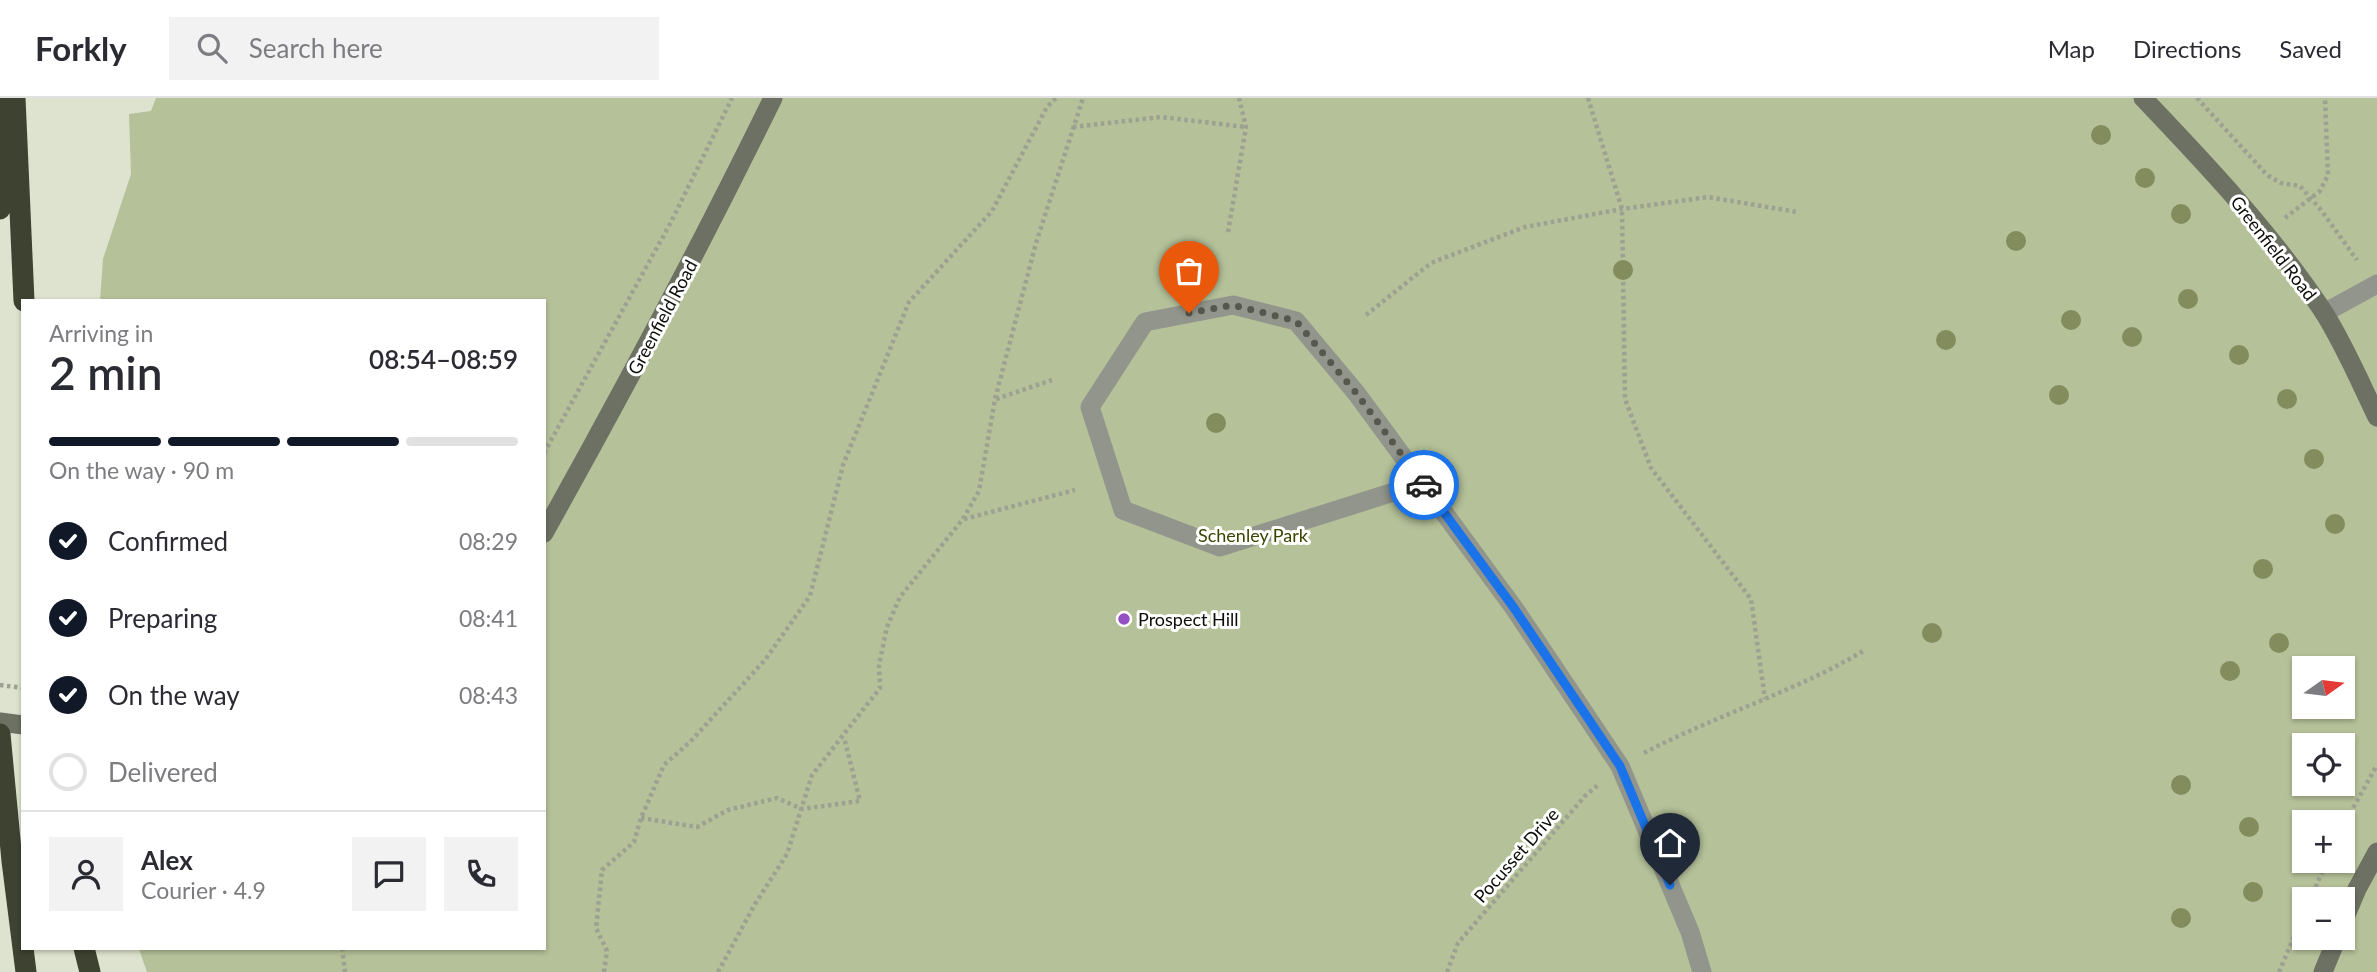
<!DOCTYPE html>
<meta charset="utf-8">
<style>
body{margin:0;font-family:Lato,sans-serif;background:#f2f2f3;color:#2b2b33;height:100vh;display:flex;flex-direction:column;font-size:26px;white-space:nowrap}
*{box-sizing:border-box;margin:0}
p{font-size:23px;color:#7c7c81}
.icon{flex:none;width:38px;height:38px;fill:none;stroke:currentColor;stroke-width:2;stroke-linecap:round;stroke-linejoin:round}
.map{position:relative;flex:1;overflow:hidden}
.details{position:absolute;left:21px;top:201px;width:525px;height:651px;display:flex;flex-direction:column;background:#fff;border-radius:0px;box-shadow:0 2px 5px #0004}
.details>*{flex:none}
.needle{width:46px;rotate:76deg}
.tools{position:absolute;left:2292px;top:558px;display:grid;gap:14px}
.tools a{display:grid;place-items:center;width:63px;height:63px;border-radius:0px;background:#fff;box-shadow:0 2px 5px #0004;font-size:35px}
.pin{position:absolute;display:grid;place-items:center;width:60px;height:60px;color:#fff;margin:-72px -30px;border-radius:50% 50% 50% 0;rotate:-45deg;box-shadow:0 0 7px #0007}
.pin .icon{rotate:45deg}
.courier{position:absolute;display:grid;place-items:center;width:70px;height:70px;margin:-35px;border:5px solid #1a73e8;border-radius:50%;background:#fff;color:#222;box-shadow:0 2px 9px #0007}
.head em{font-style:normal;font-weight:600}
.head div{display:flex;flex-direction:column-reverse}
.head{display:flex;align-items:center;justify-content:space-between;height:119px;padding:0 28px}
h1{font-size:46px;font-weight:600;line-height:52px}
.bar{display:grid;grid-template-columns:repeat(4,1fr);gap:10px 7px;align-content:center;height:84px;padding:0 28px}
.bar i{height:9px;border-radius:5px;background:#e1e1e2}
.bar .on{background:#111827}
.bar p{grid-column:span 4}
.line{display:flex;align-items:center;gap:18px;padding:0 28px;border-top:2px solid #e1e1e2}
.line div{flex:1}
.round{display:grid;place-items:center;flex:none;width:74px;height:74px;border-radius:0px;background:#f2f2f3}
ol{padding:0 28px;list-style:none}
li{display:flex;align-items:center;gap:21px;height:77px}
li p{margin-inline-start:auto}
li .icon{padding:7px;border-radius:50%;background:#111827;color:#fff;stroke-width:4}
li:last-child{color:#7c7c81}
li i{width:38px;height:38px;border:4px solid #e1e1e2;border-radius:50%}
header{display:flex;align-items:center;gap:42px;box-sizing:border-box;height:98px;padding:0 35px;background:#fff;border-bottom:2px solid #e1e1e2}
header strong{font-size:33px}
nav{display:flex;gap:38px;margin-inline-start:auto;font-size:24px}
.search{width:490px;height:63px;background:#f2f2f3;display:flex;align-items:center;gap:18px;box-sizing:border-box;padding:0 24px;border-radius:0px;color:#7c7c81;font-size:26px}
.map>svg:first-child{display:block}
</style>
<header>
<strong>Forkly</strong>
<div class="search"><svg class="icon" aria-label="search" viewBox="0 0 24 24"><circle cx="10" cy="10" r="6"/><path d="M15 15l6 6"/></svg>Search here</div>
<nav><a>Map</a><a>Directions</a><a>Saved</a></nav>
</header>
<div class="map">
<svg width="2377" height="874" viewBox="0 0 2377 874">
<rect width="100%" height="100%" fill="#dde3ce"/>
<path fill="#b5c199" fill-rule="evenodd" d="M 156,0 L 2377,0 L 2377,874 L 147,874 L 139,851 L 544,850 L 544,203 L 100,203 L 103,161 L 131,76 L 129,16 L 151,13 ZM 2305,570 L 2343,570 L 2343,609 L 2305,609 ZM 2305,648 L 2343,648 L 2343,686 L 2305,686 ZM 2305,724 L 2343,724 L 2343,763 L 2305,763 ZM 2305,802 L 2343,802 L 2343,840 L 2305,840 Z"/>
<g fill="none" stroke-linecap="round" stroke-linejoin="round">
<path stroke="#9ca191" stroke-width="4.5" stroke-dasharray="3.5 3.5" stroke-linecap="butt" d="M 1588,0 L 1622,111 L 1625,301 L 1651,370 L 1751,501 L 1765,601
M 2197,0 L 2267,77 L 2281,85 L 2300,88 L 2321,112 L 2357,162
M 1073,29 L 1161,19 L 1246,29
M 2285,120 L 2320,93 L 2328,77 L 2325,0
M 1228,134 L 1246,29 L 1239,0
M 1366,217 L 1431,165 L 1525,129 L 1622,111 L 1708,99 L 1797,114
M 996,301 L 1052,282
M 544,355 L 671,124 L 732,0
M 964,421 L 1075,392
M 0,587 L 23,590
M 1644,655 C 1716,617 1795,594 1865,552
M 641,720 L 697,729 L 728,712 L 777,700 L 802,711 L 860,703 L 844,639
M 2343,728 L 2377,667
M 2310,802 L 2327,763
M 342,850 L 345,874
M 604,874 L 607,853 L 596,830 L 602,772 L 634,744 L 641,720 L 664,667 L 690,644 L 765,562 L 810,498 L 843,367 L 909,204 L 992,113 L 1047,9 L 1056,0
M 718,874 L 755,806 L 787,756 L 812,677 L 880,590 L 879,567 L 887,529 L 900,499 L 963,421 L 979,393 L 995,301 L 1036,145 L 1083,0
M 1447,874 L 1458,845 L 1585,698 L 1599,686
M 2279,874 L 2305,813"/>
<path stroke="#92958c" stroke-width="19" d="M 2324,215 L 2377,186
M 1422,385 L 1220,449 L 1123,412 L 1090,309 L 1145,224 L 1233,207 L 1296,223 L 1357,296 L 1514,510 L 1620,668 L 1690,834 L 1702,874"/>
<path stroke="#6d7164" stroke-width="19" d="M 2143,0 C 2207,67 2271,135 2323,213 C 2344,246 2360,284 2377,319
M 544,435 C 624,292 701,147 773,0
M 0,624 L 23,627
M 2343,824 L 2357,791 L 2377,754
M 2323,874 L 2337,840"/>
<path stroke="#3d4231" stroke-width="21" d="M 15,0 L 24,203
M 0,111 L 2,4
M 0,636 L 12,763 L 26,874
M 84,850 L 90,874"/>
</g>
<g fill="#828c5d">
<circle cx="2101" cy="37" r="10"/>
<circle cx="2145" cy="80" r="10"/>
<circle cx="2181" cy="116" r="10"/>
<circle cx="2016" cy="143" r="10"/>
<circle cx="1623" cy="172" r="10"/>
<circle cx="2188" cy="201" r="10"/>
<circle cx="2071" cy="222" r="10"/>
<circle cx="2132" cy="239" r="10"/>
<circle cx="1946" cy="242" r="10"/>
<circle cx="2239" cy="257" r="10"/>
<circle cx="2059" cy="297" r="10"/>
<circle cx="2287" cy="301" r="10"/>
<circle cx="1216" cy="325" r="10"/>
<circle cx="2314" cy="361" r="10"/>
<circle cx="2335" cy="426" r="10"/>
<circle cx="2263" cy="471" r="10"/>
<circle cx="1932" cy="535" r="10"/>
<circle cx="2279" cy="545" r="10"/>
<circle cx="2230" cy="573" r="10"/>
<circle cx="2181" cy="687" r="10"/>
<circle cx="2249" cy="729" r="10"/>
<circle cx="2253" cy="794" r="10"/>
<circle cx="2181" cy="820" r="10"/>
</g>
<g fill="none" stroke-linecap="round" stroke-linejoin="round">
<path stroke="#54584d" stroke-width="7" stroke-dasharray="0 12.6" d="M 1189,215 L 1233,207 L 1296,223 L 1357,296 L 1424,387"/>
<path stroke="#1a73e8" stroke-width="9" d="M 1424,387 L 1514,510 L 1620,668 L 1670,787"/>
</g>
<circle fill="#9550c3" stroke="#fff" stroke-width="2.5" cx="1124" cy="521" r="7"/>
<g text-anchor="middle" dominant-baseline="central" stroke-width="6" stroke-linejoin="round" paint-order="stroke">
<g font-size="18" fill="#0b0d07" stroke="#fff">
<text transform="translate(2274 150) rotate(52)">Greenfield Road</text>
<text transform="translate(662 219) rotate(-62)">Greenfield Road</text>
<text transform="translate(1516 757) rotate(-49)">Pocusset Drive</text>
</g>
<g font-size="18" fill="#384501" stroke="#fff">
<text x="1253" y="437">Schenley Park</text>
</g>
<g font-size="18" fill="#0b0d07" stroke="#fff" text-anchor="start">
<text x="1138" y="521">Prospect Hill</text>
</g>
</g>
</svg>
<div class="tools">
<a><svg class="needle" viewBox="-14 -14 28 28"><path d="M0-13l5 13h-10z" fill="#e53935"/><path d="M0 13l5-13h-10z" fill="#7c7c81"/></svg></a>
<a><svg class="icon" aria-label="locate" viewBox="0 0 24 24"><circle cx="12" cy="12" r="6"/><path d="M12 2v4M12 18v4M2 12h4M18 12h4"/></svg></a>
<a>+</a>
<a>−</a>
</div>
<div class="pin" style="left:1189px;top:215px;background:#ea580c"><svg class="icon" aria-label="bag" viewBox="0 0 24 24"><path d="M5 8h14l-1 12H6zM9 8a3 3 0 0 1 6 0"/></svg></div>
<div class="pin" style="left:1670px;top:787px;background:#1f2937"><svg class="icon" aria-label="home" viewBox="0 0 24 24"><path d="M3 11l9-7 9 7M6 9v11h12V9"/></svg></div>
<div class="courier" style="left:1424px;top:387px"><svg class="icon" aria-label="car" viewBox="0 0 24 24"><path d="M5 17H2v-5l4-1 3-4h7l3 4 3 1v5h-3M9 17h6M6 11h13"/><circle cx="7" cy="17" r="2"/><circle cx="17" cy="17" r="2"/></svg></div>
<section class="details">
<div class="head"><div><h1>2 min</h1><p>Arriving in</p></div><em>08:54–08:59</em></div>
<div class="bar"><i class="on"></i><i class="on"></i><i class="on"></i><i></i><p>On the way · 90 m</p></div>
<ol>
<li><svg class="icon" aria-label="check" viewBox="0 0 24 24"><path d="M5 12l5 5 9-10"/></svg>Confirmed<p>08:29</p></li>
<li><svg class="icon" aria-label="check" viewBox="0 0 24 24"><path d="M5 12l5 5 9-10"/></svg>Preparing<p>08:41</p></li>
<li><svg class="icon" aria-label="check" viewBox="0 0 24 24"><path d="M5 12l5 5 9-10"/></svg>On the way<p>08:43</p></li>
<li><i></i>Delivered</li>
</ol>
<div class="line" style="height:126px"><a class="round"><svg class="icon" aria-label="person" viewBox="0 0 24 24"><circle cx="12" cy="8" r="4"/><path d="M4 21q1-7 8-7t8 7"/></svg></a><div><b>Alex</b><p>Courier · 4.9</p></div><a class="round"><svg class="icon" aria-label="chat" viewBox="0 0 24 24"><path d="M4 5h16v11H9l-5 4z"/></svg></a><a class="round"><svg class="icon" aria-label="phone" viewBox="0 0 24 24"><path d="M5 4h4l2 5-3 2q2 4 5 5l2-3 5 2v4C11 20 4 13 5 4z"/></svg></a></div>
</section>
</div>
